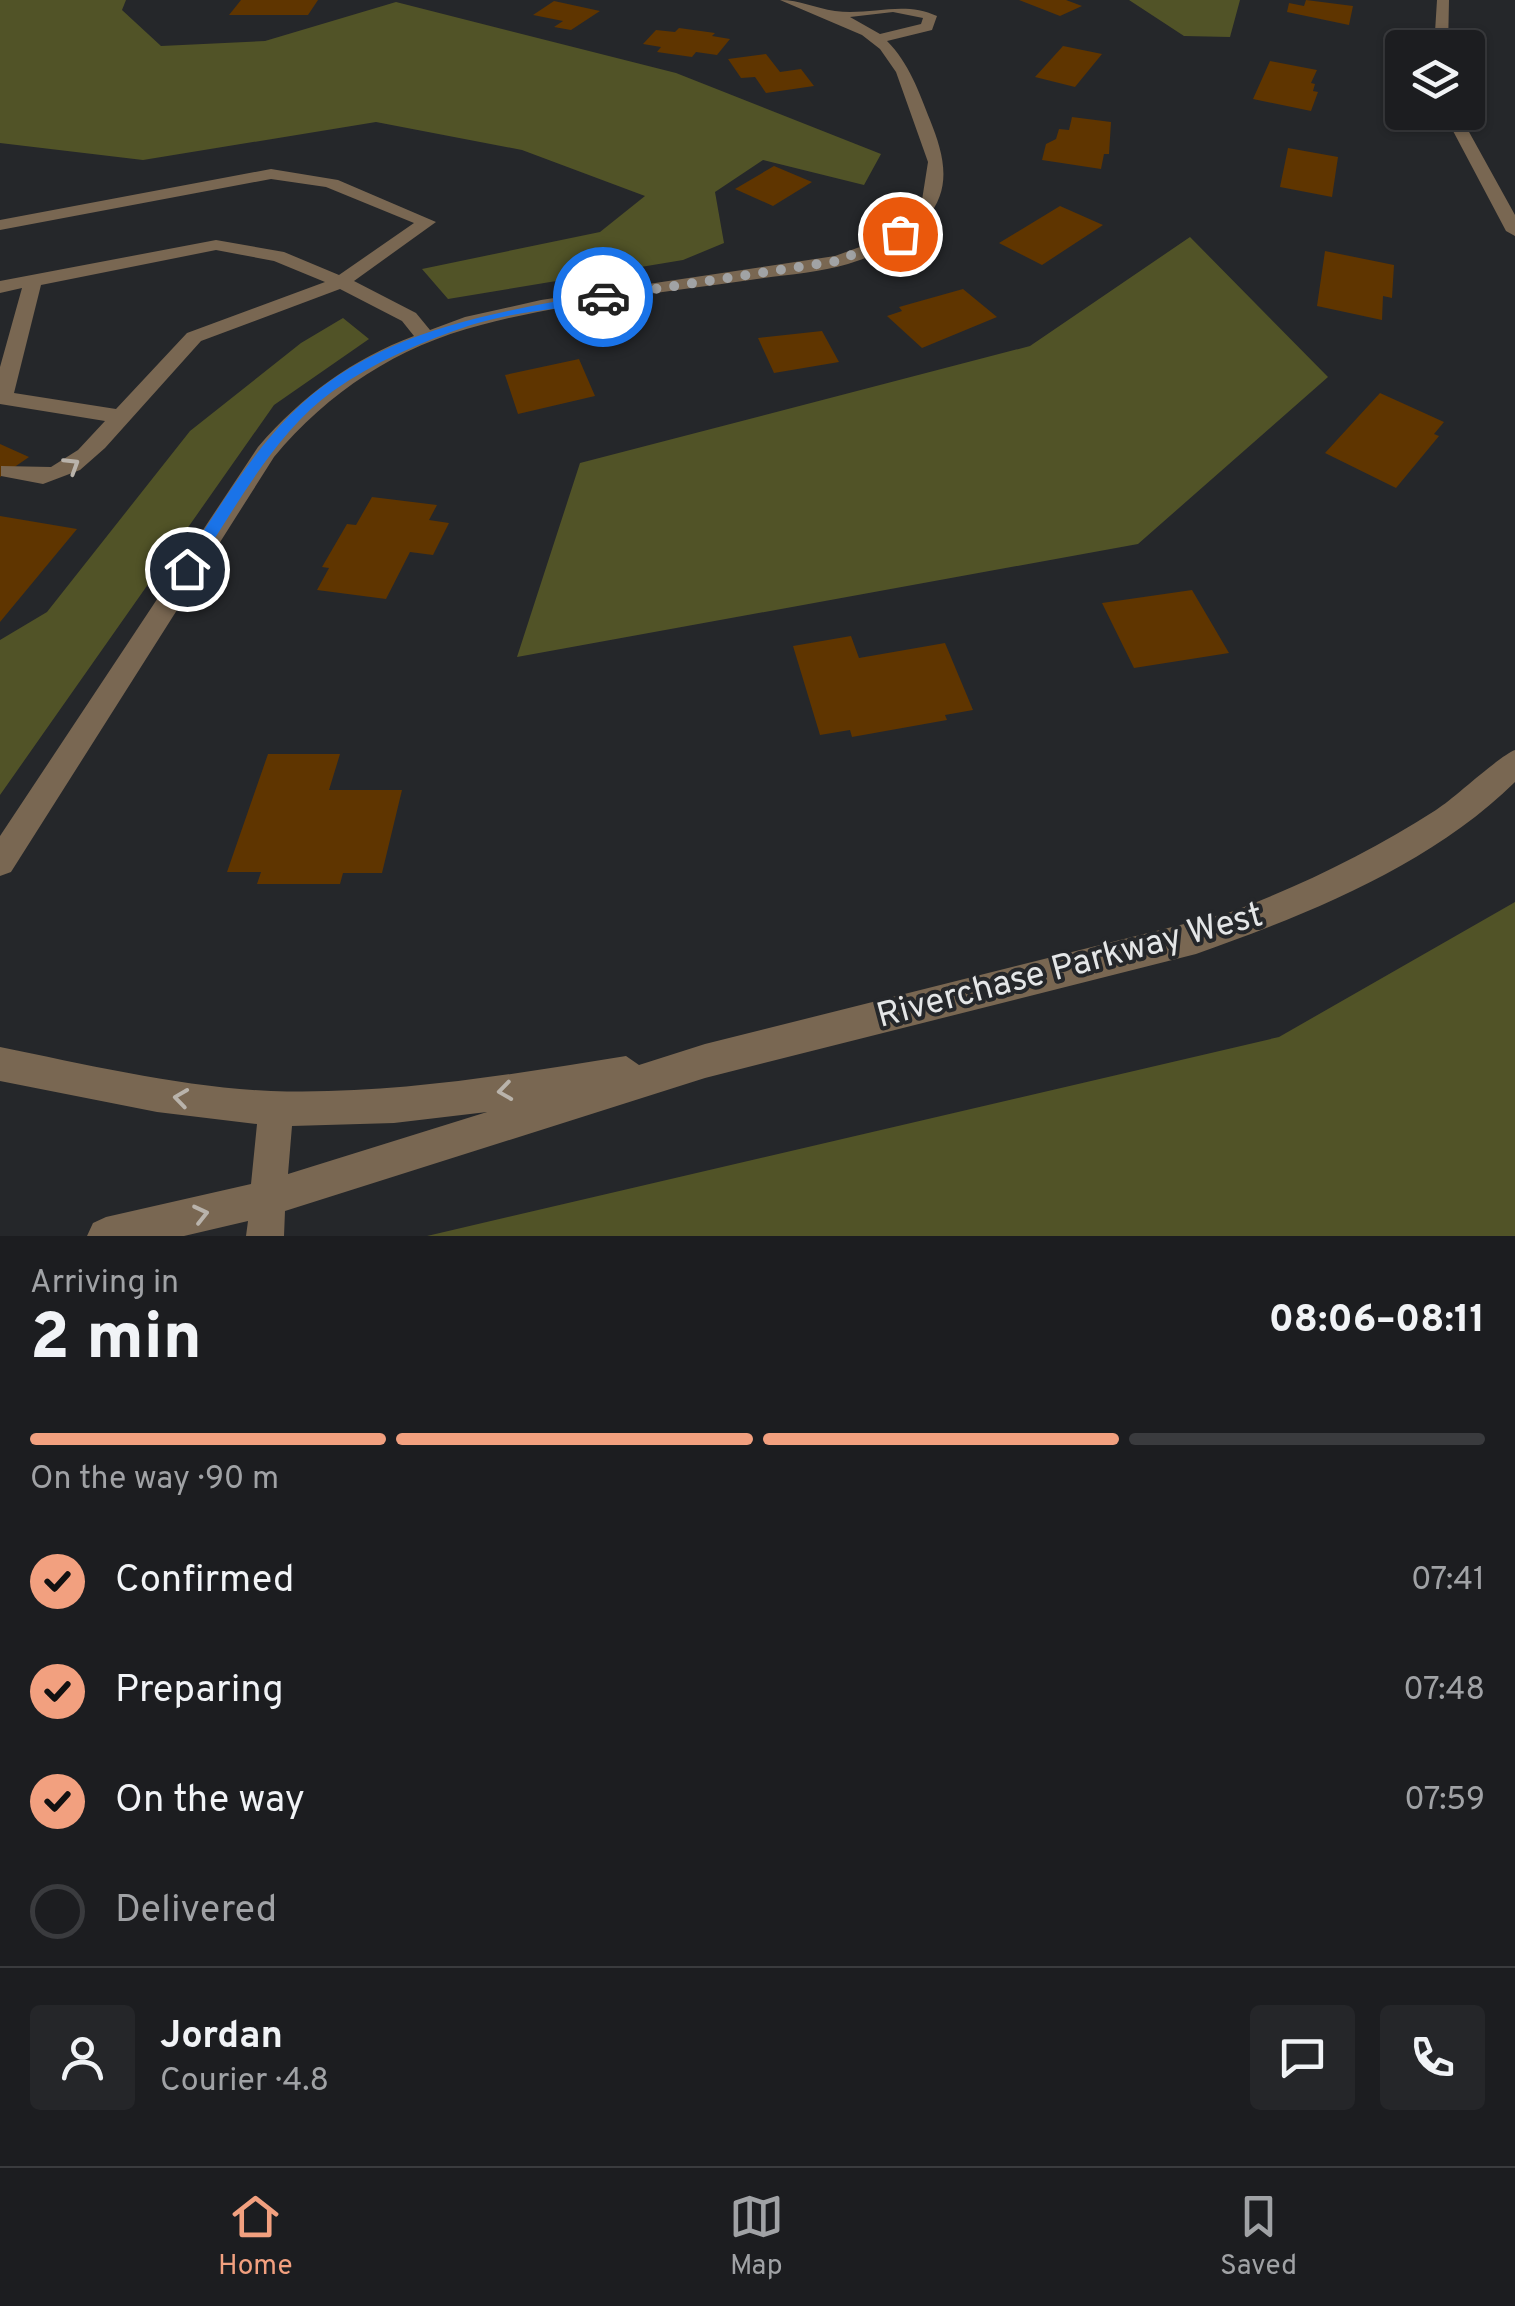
<!DOCTYPE html>
<meta charset="utf-8">
<style>
body{margin:0;font-family:Overpass,sans-serif;background:#252629;color:#f1f3f6;height:100vh;display:flex;flex-direction:column;font-size:38px;white-space:nowrap}
*{box-sizing:border-box;margin:0}
p{font-size:32px;color:#a0a2a5}
.icon{flex:none;width:55px;height:55px;fill:none;stroke:currentColor;stroke-width:2;stroke-linecap:round;stroke-linejoin:round}
.map{position:relative;height:1236px;overflow:hidden}
.details{display:flex;flex-direction:column;background:#1c1d20;flex:1}
.details>*{flex:none}
.tools{position:absolute;left:1385px;top:30px;display:grid;gap:20px}
.tools a{display:grid;place-items:center;width:100px;height:100px;border-radius:10px;background:#1c1d20;box-shadow:0 2px 8px #0004,0 0 0 2px #3a3b3e;font-size:50px}
.pin{position:absolute;display:grid;place-items:center;width:85px;height:85px;color:#fff;margin:-42px;border:5px solid #fff;border-radius:50%;box-shadow:0 2px 10px #0007}
.courier{position:absolute;display:grid;place-items:center;width:100px;height:100px;margin:-50px;border:8px solid #1a73e8;border-radius:50%;background:#fff;color:#222;box-shadow:0 2px 12px #0007}
.summary em{font-style:normal;font-weight:800}
.summary div{display:flex;flex-direction:column-reverse}
.summary{display:flex;align-items:center;justify-content:space-between;height:170px;padding:0 30px}
h1{font-size:65px;font-weight:800;line-height:75px}
.bar{display:grid;grid-template-columns:repeat(4,1fr);gap:15px 10px;align-content:center;height:120px;padding:0 30px}
.bar i{height:12px;border-radius:8px;background:#3a3b3e}
.bar .on{background:#f2a07f}
.bar p{grid-column:span 4}
.line{display:flex;align-items:center;gap:25px;padding:0 30px;border-top:2px solid #3a3b3e}
.line div{flex:1}
.round{display:grid;place-items:center;flex:none;width:105px;height:105px;border-radius:10px;background:#252629}
ol{padding:0 30px;list-style:none}
li{display:flex;align-items:center;gap:30px;height:110px}
li p{margin-inline-start:auto}
li .icon{padding:10px;border-radius:50%;background:#f2a07f;color:#111;stroke-width:4}
li:last-child{color:#a0a2a5}
li i{width:55px;height:55px;border:5px solid #3a3b3e;border-radius:50%}
.menu{display:flex;justify-content:space-around;align-items:center;height:140px;border-top:2px solid #3a3b3e;background:#1c1d20;font-size:28px;color:#a0a2a5}
.menu a{display:grid;justify-items:center;gap:5px}
.menu .on{color:#f2a07f}
.map>svg:first-child{display:block}
</style>
<div class="map">
<svg width="1515" height="1236" viewBox="0 0 1515 1236">
<rect width="100%" height="100%" fill="#25272a"/>
<path fill="#515327" d="M 0,0 L 126,0 L 122,10 L 161,46 L 265,41 L 396,2 L 676,73 L 881,154 L 864,185 L 763,160 L 715,192 L 724,243 L 683,260 L 448,299 L 422,269 L 600,232 L 645,196 L 522,150 L 376,122 L 143,160 L 0,143 Z
M 1129,0 L 1240,0 L 1230,37 L 1184,36 Z
M 1190,237 L 1328,377 L 1138,544 L 517,657 L 580,463 L 1030,346 Z
M 343,318 L 369,339 L 274,405 L 0,795 L 0,640 L 47,612 L 190,431 L 301,343 Z
M 1515,902 L 1515,1236 L 427,1236 L 1279,1037 Z"/>
<path fill="#5f3500" d="M 241,0 L 318,0 L 308,15 L 229,15 Z
M 1019,0 L 1066,0 L 1082,6 L 1060,16 Z
M 1306,0 L 1353,6 L 1349,25 L 1287,12 L 1289,3 L 1304,6 Z
M 554,1 L 600,11 L 571,30 L 554,27 L 563,21 L 533,15 Z
M 679,28 L 715,33 L 712,36 L 730,39 L 717,55 L 696,52 L 692,57 L 657,52 L 661,47 L 643,44 L 656,30 L 675,32 Z
M 1063,46 L 1102,54 L 1075,87 L 1035,77 Z
M 766,54 L 780,72 L 801,69 L 814,86 L 766,93 L 755,77 L 741,78 L 728,59 Z
M 1270,61 L 1317,70 L 1311,83 L 1315,84 L 1313,91 L 1318,92 L 1311,111 L 1253,99 Z
M 1072,117 L 1111,122 L 1109,154 L 1104,154 L 1101,169 L 1042,160 L 1046,144 L 1056,139 L 1059,129 L 1069,130 Z
M 1288,148 L 1338,157 L 1332,197 L 1280,187 Z
M 774,166 L 812,182 L 773,206 L 735,189 Z
M 1060,206 L 1103,225 L 1042,265 L 999,243 Z
M 1325,251 L 1394,265 L 1392,298 L 1383,296 L 1382,320 L 1317,306 Z
M 963,289 L 997,317 L 922,348 L 887,316 L 902,311 L 899,307 Z
M 822,331 L 839,362 L 774,373 L 758,338 Z
M 579,359 L 595,396 L 518,414 L 505,375 Z
M 1380,393 L 1444,422 L 1434,434 L 1439,436 L 1396,488 L 1325,453 Z
M 0,444 L 29,457 L 0,477 Z
M 372,497 L 437,505 L 429,520 L 449,523 L 433,555 L 410,552 L 386,599 L 317,590 L 329,568 L 322,567 L 347,524 L 356,525 Z
M 0,516 L 77,529 L 0,622 Z
M 1192,590 L 1229,653 L 1134,668 L 1102,603 Z
M 851,636 L 859,658 L 945,643 L 973,710 L 945,715 L 947,720 L 852,737 L 850,730 L 820,735 L 793,646 Z
M 268,754 L 340,754 L 329,790 L 402,790 L 382,873 L 343,873 L 340,884 L 257,884 L 261,872 L 227,872 Z"/>
<g fill="none" stroke-linecap="round" stroke-linejoin="round">
<path fill="#796752" fill-rule="evenodd" d="M 780,0 C 800,0 815,8 835,11 C 870,16 903,0 937,16 L 932,30 L 887,41 C 909,63 919,92 930,120 C 944,155 953,188 926,219 C 906,242 876,255 848,264 C 817,273 782,275 750,280 C 661,293 568,302 481,325 C 398,346 328,392 274,457 L 11,872 L 0,876 L 0,836 L 258,447 C 302,396 352,359 414,336 L 402,321 L 340,289 L 201,341 L 105,448 L 80,470 L 43,484 L 1,476 L 1,466 L 51,467 L 78,450 L 105,421 L 0,404 L 0,367 L 22,288 L 0,293 L 0,281 L 216,240 L 284,252 L 339,275 L 414,223 L 326,187 L 271,179 L 0,230 L 0,220 L 271,169 L 338,180 L 436,222 L 354,281 L 416,313 L 430,330 L 465,317 L 541,300 L 835,256 L 868,244 L 901,224 L 922,200 L 928,162 L 896,72 L 880,49 L 862,35 ZM 893,12 L 923,18 L 921,24 L 880,34 L 850,17 ZM 216,250 L 274,261 L 325,282 L 187,333 L 116,409 L 14,393 L 41,285 Z
M 1437,0 L 1449,0 L 1448,48 L 1434,48 Z
M 1443,112 L 1458,112 L 1515,215 L 1515,236 L 1506,231 Z
M 1515,750 L 1515,782 C 1430,866 1306,915 1196,954 L 705,1078 L 285,1211 L 284,1236 L 246,1236 L 248,1221 L 184,1236 L 87,1236 L 93,1223 L 106,1217 L 251,1184 L 257,1124 L 157,1112 L 0,1081 L 0,1047 C 89,1065 180,1087 271,1091 C 390,1095 508,1075 626,1056 L 639,1065 L 705,1044 L 1228,913 C 1301,886 1370,852 1436,810 C 1456,797 1499,756 1515,750 ZM 487,1112 L 288,1174 L 292,1126 L 394,1123 Z"/>
</g>
<defs><path id="oneway-chevron" d="M-2-3.5L2.5 0L-2 3.5" fill="none" stroke-width="1.6" stroke-linecap="round" stroke-linejoin="round" transform="scale(2.5)"/></defs>
<g stroke="#b9b3ab">
<use href="#oneway-chevron" transform="translate(72 465) rotate(-32)"/>
<use href="#oneway-chevron" transform="translate(505 1091) rotate(172)"/>
<use href="#oneway-chevron" transform="translate(181 1098) rotate(-172)"/>
<use href="#oneway-chevron" transform="translate(201 1214) rotate(-13)"/>
</g>
<path fill="#1a73e8" d="M 603,293 L 608,300 C 563,309 515,311 471,325 C 423,341 374,362 333,391 C 272,435 234,512 192,573 L 181,573 L 181,565 C 215,515 247,459 289,416 C 372,331 491,313 603,293 Z"/>
<g fill="none" stroke-linecap="round" stroke-linejoin="round">
<path stroke="#a1a3a5" stroke-width="10" stroke-dasharray="0 18" d="M 603,297 L 838,261 L 900,234"/>
</g>
<g text-anchor="middle" dominant-baseline="central" stroke-width="8" stroke-linejoin="round" paint-order="stroke">
<g font-size="35" fill="#e4e6e7" stroke="#25272a">
<text transform="translate(1070 967) rotate(-15)">Riverchase Parkway West</text>
</g>
</g>
</svg>
<div class="tools">
<a><svg class="icon" aria-label="layers" viewBox="0 0 24 24"><path d="M12 4l9 5-9 5-9-5zM3 14l9 5 9-5"/></svg></a>
</div>
<div class="pin" style="left:900px;top:234px;background:#ea580c"><svg class="icon" aria-label="bag" viewBox="0 0 24 24"><path d="M5 8h14l-1 12H6zM9 8a3 3 0 0 1 6 0"/></svg></div>
<div class="pin" style="left:187px;top:569px;background:#1f2937"><svg class="icon" aria-label="home" viewBox="0 0 24 24"><path d="M3 11l9-7 9 7M6 9v11h12V9"/></svg></div>
<div class="courier" style="left:603px;top:297px"><svg class="icon" aria-label="car" viewBox="0 0 24 24"><path d="M5 17H2v-5l4-1 3-4h7l3 4 3 1v5h-3M9 17h6M6 11h13"/><circle cx="7" cy="17" r="2"/><circle cx="17" cy="17" r="2"/></svg></div>
</div>
<section class="details">
<div class="summary"><div><h1>2 min</h1><p>Arriving in</p></div><em>08:06–08:11</em></div>
<div class="bar"><i class="on"></i><i class="on"></i><i class="on"></i><i></i><p>On the way · 90 m</p></div>
<ol>
<li><svg class="icon" aria-label="check" viewBox="0 0 24 24"><path d="M5 12l5 5 9-10"/></svg>Confirmed<p>07:41</p></li>
<li><svg class="icon" aria-label="check" viewBox="0 0 24 24"><path d="M5 12l5 5 9-10"/></svg>Preparing<p>07:48</p></li>
<li><svg class="icon" aria-label="check" viewBox="0 0 24 24"><path d="M5 12l5 5 9-10"/></svg>On the way<p>07:59</p></li>
<li><i></i>Delivered</li>
</ol>
<div class="line" style="height:180px"><a class="round"><svg class="icon" aria-label="person" viewBox="0 0 24 24"><circle cx="12" cy="8" r="4"/><path d="M4 21q1-7 8-7t8 7"/></svg></a><div><b>Jordan</b><p>Courier · 4.8</p></div><a class="round"><svg class="icon" aria-label="chat" viewBox="0 0 24 24"><path d="M4 5h16v11H9l-5 4z"/></svg></a><a class="round"><svg class="icon" aria-label="phone" viewBox="0 0 24 24"><path d="M5 4h4l2 5-3 2q2 4 5 5l2-3 5 2v4C11 20 4 13 5 4z"/></svg></a></div>
</section>
<nav class="menu">
<a class="on"><svg class="icon" aria-label="home" viewBox="0 0 24 24"><path d="M3 11l9-7 9 7M6 9v11h12V9"/></svg>Home</a>
<a><svg class="icon" aria-label="map" viewBox="0 0 24 24"><path d="M3 6l6-2 6 2 6-2v14l-6 2-6-2-6 2zM9 4v14M15 6v14"/></svg>Map</a>
<a><svg class="icon" aria-label="saved" viewBox="0 0 24 24"><path d="M7 4h10v16l-5-4-5 4z"/></svg>Saved</a>
</nav>
